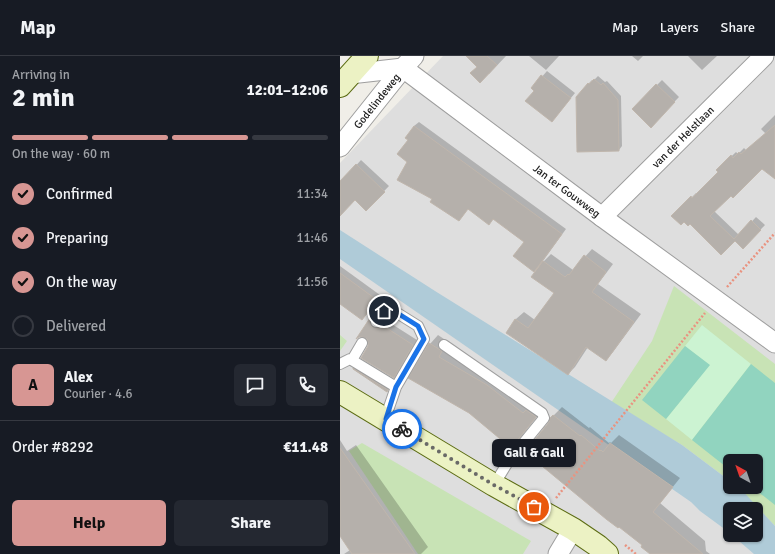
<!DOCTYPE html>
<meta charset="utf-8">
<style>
body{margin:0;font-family:Signika,sans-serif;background:#242831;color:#f1f3f6;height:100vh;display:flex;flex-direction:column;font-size:15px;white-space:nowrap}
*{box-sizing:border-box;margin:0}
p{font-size:13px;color:#9ea1a6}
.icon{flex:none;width:22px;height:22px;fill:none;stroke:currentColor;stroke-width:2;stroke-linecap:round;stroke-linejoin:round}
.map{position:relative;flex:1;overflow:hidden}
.side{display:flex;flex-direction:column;background:#171b24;width:340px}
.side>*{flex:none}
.needle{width:26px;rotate:320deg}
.tools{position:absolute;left:383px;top:398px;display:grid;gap:8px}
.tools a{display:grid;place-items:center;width:40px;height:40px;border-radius:6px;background:#171b24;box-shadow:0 1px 3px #0004;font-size:20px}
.pin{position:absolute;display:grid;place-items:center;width:34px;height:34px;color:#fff;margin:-17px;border:2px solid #fff;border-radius:50%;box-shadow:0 1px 4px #0007}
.courier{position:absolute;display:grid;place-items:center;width:40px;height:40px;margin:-20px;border:3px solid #1a73e8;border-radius:50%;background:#fff;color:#222;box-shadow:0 1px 5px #0007}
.bubble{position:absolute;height:28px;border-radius:6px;background:#171b24;box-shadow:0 1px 3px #0004;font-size:13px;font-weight:700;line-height:28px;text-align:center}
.head em{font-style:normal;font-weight:700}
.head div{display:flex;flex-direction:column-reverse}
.head{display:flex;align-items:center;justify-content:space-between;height:68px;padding:0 12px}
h1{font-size:26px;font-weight:700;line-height:30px}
.bar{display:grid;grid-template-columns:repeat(4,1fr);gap:6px 4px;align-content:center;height:48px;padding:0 12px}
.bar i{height:5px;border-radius:3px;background:#363941}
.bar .current{background:#d79693}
.bar p{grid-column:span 4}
.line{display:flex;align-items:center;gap:10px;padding:0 12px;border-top:1px solid #363941}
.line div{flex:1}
.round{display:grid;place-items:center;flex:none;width:42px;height:42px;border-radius:6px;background:#242831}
ol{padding:0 12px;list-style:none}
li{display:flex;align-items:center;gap:12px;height:44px}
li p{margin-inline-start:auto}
li .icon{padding:4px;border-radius:50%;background:#d79693;color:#111;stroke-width:4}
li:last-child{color:#9ea1a6}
li i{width:22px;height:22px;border:2px solid #363941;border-radius:50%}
.action{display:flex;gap:8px;margin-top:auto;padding:8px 12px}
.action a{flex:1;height:46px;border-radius:6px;background:#d79693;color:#111;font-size:16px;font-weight:700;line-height:46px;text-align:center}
.action a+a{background:#242831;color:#f1f3f6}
header{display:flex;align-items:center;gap:24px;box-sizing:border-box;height:56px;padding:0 20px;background:#171b24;border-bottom:1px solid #363941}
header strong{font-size:19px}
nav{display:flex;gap:22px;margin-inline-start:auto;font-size:14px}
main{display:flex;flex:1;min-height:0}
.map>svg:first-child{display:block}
</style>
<header>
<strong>Map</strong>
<nav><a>Map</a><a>Layers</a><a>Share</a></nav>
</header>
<main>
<section class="side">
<div class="head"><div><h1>2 min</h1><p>Arriving in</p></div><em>12:01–12:06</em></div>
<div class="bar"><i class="current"></i><i class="current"></i><i class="current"></i><i></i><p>On the way · 60 m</p></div>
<ol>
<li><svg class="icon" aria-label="check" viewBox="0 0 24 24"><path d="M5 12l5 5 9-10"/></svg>Confirmed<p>11:34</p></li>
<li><svg class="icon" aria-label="check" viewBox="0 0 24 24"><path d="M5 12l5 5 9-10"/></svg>Preparing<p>11:46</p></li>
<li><svg class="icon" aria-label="check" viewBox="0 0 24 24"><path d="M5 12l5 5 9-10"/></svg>On the way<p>11:56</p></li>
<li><i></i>Delivered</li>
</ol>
<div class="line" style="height:72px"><b class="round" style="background:#d79693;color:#111">A</b><div><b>Alex</b><p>Courier · 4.6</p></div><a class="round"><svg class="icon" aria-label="chat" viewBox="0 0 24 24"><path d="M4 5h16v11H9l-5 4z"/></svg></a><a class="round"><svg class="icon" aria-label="phone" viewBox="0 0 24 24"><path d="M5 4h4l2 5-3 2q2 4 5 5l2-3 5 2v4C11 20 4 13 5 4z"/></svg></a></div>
<div class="line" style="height:52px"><div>Order #8292</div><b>€11.48</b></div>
<div class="action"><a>Help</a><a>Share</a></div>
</section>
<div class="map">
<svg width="435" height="498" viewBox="0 0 435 498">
<rect width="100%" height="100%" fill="#f0eee8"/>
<path fill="#dedede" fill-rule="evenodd" d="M 103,0 L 435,0 L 435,498 L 0,498 L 0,107 ZM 390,405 L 416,405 L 416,431 L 390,431 ZM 390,453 L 416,453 L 416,479 L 390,479 Z"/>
<path fill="#c8e3b5" d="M 334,230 L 435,308 L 435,470 L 398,431 L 416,431 L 416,405 L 390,405 L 390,425 L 342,389 L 271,347 L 312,285 Z
M 0,279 L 7,285 L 0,295 Z
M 22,387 L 191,485 L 183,498 L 78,498 L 9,395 Z"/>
<path fill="#ccf3d2" d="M 362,269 L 411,308 L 352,384 L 326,363 L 369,309 L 345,290 Z"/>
<path fill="#91d4bf" d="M 345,290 L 370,309 L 326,363 L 302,344 Z
M 411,308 L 435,327 L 435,449 L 412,431 L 416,431 L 416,405 L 390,405 L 390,414 L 352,384 Z"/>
<path fill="#afcbd8" d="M 0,174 L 95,235 L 342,389 L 390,425 L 390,431 L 398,431 L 400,432 L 435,470 L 435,498 L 414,498 L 392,479 L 416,479 L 416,453 L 390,453 L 390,477 L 360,455 L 351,446 L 0,203 Z"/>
<path fill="#0003" d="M 129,0 L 166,0 L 149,18 L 138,11 Z
M 189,0 L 219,0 L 206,14 Z
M 292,0 L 303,0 L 298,5 Z
M 348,0 L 377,0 L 362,14 Z
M 207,15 L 235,37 L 212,65 L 195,35 L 192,32 Z
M 258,20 L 265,26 L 267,25 L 281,40 L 282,90 L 279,94 L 237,41 L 249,27 L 252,24 L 253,25 Z
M 322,24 L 339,41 L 311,70 L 293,53 Z
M 435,59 L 435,122 L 422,112 L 391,138 L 374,155 L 399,179 L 416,161 L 425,169 L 403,192 L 395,183 L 344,165 L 333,160 L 356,137 L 357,138 L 380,116 L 377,114 L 396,96 L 398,98 L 404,92 L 406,94 L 426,78 L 421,73 Z
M 79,66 L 226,173 L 203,205 L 204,205 L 211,198 L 233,214 L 252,193 L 273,208 L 258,228 L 301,258 L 273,296 L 266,304 L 248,291 L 235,311 L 228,318 L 167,276 L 176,263 L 184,256 L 195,264 L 215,237 L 200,211 L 199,210 L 194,215 L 185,185 L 154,163 L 149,167 L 128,152 L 119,164 L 94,143 L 68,105 L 69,84 L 74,70 Z
M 21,104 L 49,130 L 26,154 L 15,143 L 0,151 L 0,127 Z
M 0,210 L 40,239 L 26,259 L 22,263 L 0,245 Z
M 35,258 L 34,263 L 37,267 L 44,268 L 47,265 L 77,284 L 58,316 L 54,321 L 29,291 L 28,283 L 23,280 L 31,262 Z
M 98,279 L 110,287 L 107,292 L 192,349 L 195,346 L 204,352 L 180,382 L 171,390 L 129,356 L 90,288 Z
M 16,311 L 50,332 L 47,335 L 14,313 Z
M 222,351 L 249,372 L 250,371 L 269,387 L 270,386 L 271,387 L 279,379 L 340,422 L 320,447 L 365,485 L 366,495 L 370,498 L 311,498 L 210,367 L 211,362 Z
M 0,384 L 7,395 L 16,389 L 88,491 L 81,498 L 4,498 L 10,494 L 0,479 Z"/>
<path fill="#b5b0ab" stroke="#c0b6ac" d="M 126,0 L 147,0 L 157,9 L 140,27 L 130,17 L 137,11 Z
M 201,19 L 231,42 L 212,66 L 185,45 L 194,35 L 191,32 Z
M 254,23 L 261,29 L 263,27 L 278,44 L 279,95 L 237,96 L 236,41 L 248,27 L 249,28 Z
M 316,28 L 335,46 L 311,72 L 292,53 Z
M 435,69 L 435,123 L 422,113 L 393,142 L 391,140 L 370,160 L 394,183 L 411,164 L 421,174 L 403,193 L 395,185 L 381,199 L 350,168 L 348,170 L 344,166 L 341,169 L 331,160 L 351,140 L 352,142 L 378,116 L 376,114 L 391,99 L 393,102 L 399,96 L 401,98 Z
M 74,70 L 222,178 L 194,216 L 173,200 L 184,186 L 153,163 L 149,169 L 128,153 L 119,165 L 90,146 L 92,143 L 57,124 L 67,106 L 57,98 L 68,84 L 65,82 Z
M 16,108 L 45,136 L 26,155 L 15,144 L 0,160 L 0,125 Z
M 244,199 L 266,216 L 252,236 L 294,266 L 266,305 L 246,291 L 228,319 L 166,277 L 175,263 L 188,272 L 214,237 L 191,221 L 203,205 L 225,221 L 228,218 L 229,219 Z
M 0,217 L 37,244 L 22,264 L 0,248 Z
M 30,262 L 31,262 L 30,268 L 32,271 L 38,272 L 42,269 L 73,289 L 54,322 L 21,302 L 28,290 L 28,287 L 27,283 L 22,281 L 19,281 L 16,283 Z
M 89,287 L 102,295 L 99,301 L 147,329 L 183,357 L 186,354 L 196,361 L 171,392 L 129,357 L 68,322 Z
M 13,312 L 48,334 L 47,336 L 13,313 Z
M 213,359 L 240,380 L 241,379 L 260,395 L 261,394 L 263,396 L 270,387 L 333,431 L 313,456 L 363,498 L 310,498 L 301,491 L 302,489 L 279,471 L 278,472 L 266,463 L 185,396 L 209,366 L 210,362 Z
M 0,392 L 75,498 L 12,498 L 0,480 Z"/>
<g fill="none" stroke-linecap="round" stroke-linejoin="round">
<g stroke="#9e9e9e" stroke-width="12">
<path id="lane" d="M 36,266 L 45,255 L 54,255 L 78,270 L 84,283 L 56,331
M 104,289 L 202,357 L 204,362 L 168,406 L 154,429
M 12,304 L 22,287
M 0,308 L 10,303 L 56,331 L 45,363"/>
</g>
<g stroke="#9e9e9e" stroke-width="21">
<g id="street">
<path id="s1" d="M 10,18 L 63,12 L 262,161 L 435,287"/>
<path id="s2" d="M 0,91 L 63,12 L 74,0"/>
<path id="s3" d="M 262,161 L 424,0"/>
<path d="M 218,498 L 233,473"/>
</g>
</g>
<g stroke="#5c6c13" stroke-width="24">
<path id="secondary" d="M 0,30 L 27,0
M 0,336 L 154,429 L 233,473 L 258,490 L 267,498"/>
</g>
<path stroke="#e99380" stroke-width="2.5" stroke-dasharray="2 2" stroke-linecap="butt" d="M 387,231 L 435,177
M 216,442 L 365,257
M 285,489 L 296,498"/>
<use href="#lane" stroke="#fff" stroke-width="10"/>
<use href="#street" stroke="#fff" stroke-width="19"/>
<use href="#secondary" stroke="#ecf2c4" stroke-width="22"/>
</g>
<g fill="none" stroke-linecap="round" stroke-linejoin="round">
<path stroke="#696967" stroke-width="4" stroke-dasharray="0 7.2" d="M 62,373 L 154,429 L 194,451"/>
<path stroke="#1a73e8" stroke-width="5" d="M 44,255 L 54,255 L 78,270 L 84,283 L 56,331 L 46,363 L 62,373"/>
</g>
<g text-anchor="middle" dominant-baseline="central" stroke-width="4" stroke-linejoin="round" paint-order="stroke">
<g font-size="11" fill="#212121" stroke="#fff">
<text stroke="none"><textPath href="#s2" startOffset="59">Godelindeweg</textPath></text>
<text stroke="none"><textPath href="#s3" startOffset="114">van der Helstlaan</textPath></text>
<text stroke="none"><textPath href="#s1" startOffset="258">Jan ter Gouwweg</textPath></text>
</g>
</g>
</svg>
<div class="tools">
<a><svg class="needle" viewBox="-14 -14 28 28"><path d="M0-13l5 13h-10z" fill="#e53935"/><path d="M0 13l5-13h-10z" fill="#9ea1a6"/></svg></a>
<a><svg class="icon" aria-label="layers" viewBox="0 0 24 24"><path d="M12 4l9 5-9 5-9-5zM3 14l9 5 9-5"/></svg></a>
</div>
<div class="pin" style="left:194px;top:451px;background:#ea580c"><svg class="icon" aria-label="bag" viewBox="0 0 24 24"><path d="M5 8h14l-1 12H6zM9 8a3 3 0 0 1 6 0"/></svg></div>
<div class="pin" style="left:44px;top:255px;background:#1f2937"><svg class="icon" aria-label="home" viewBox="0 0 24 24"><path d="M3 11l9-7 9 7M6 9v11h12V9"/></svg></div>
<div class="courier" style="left:62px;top:373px"><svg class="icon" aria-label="bike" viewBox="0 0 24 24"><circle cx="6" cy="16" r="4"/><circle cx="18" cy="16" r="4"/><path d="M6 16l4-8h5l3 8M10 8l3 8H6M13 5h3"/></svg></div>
<div class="bubble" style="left:152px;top:383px;width:84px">Gall &amp; Gall</div>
</div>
</main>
